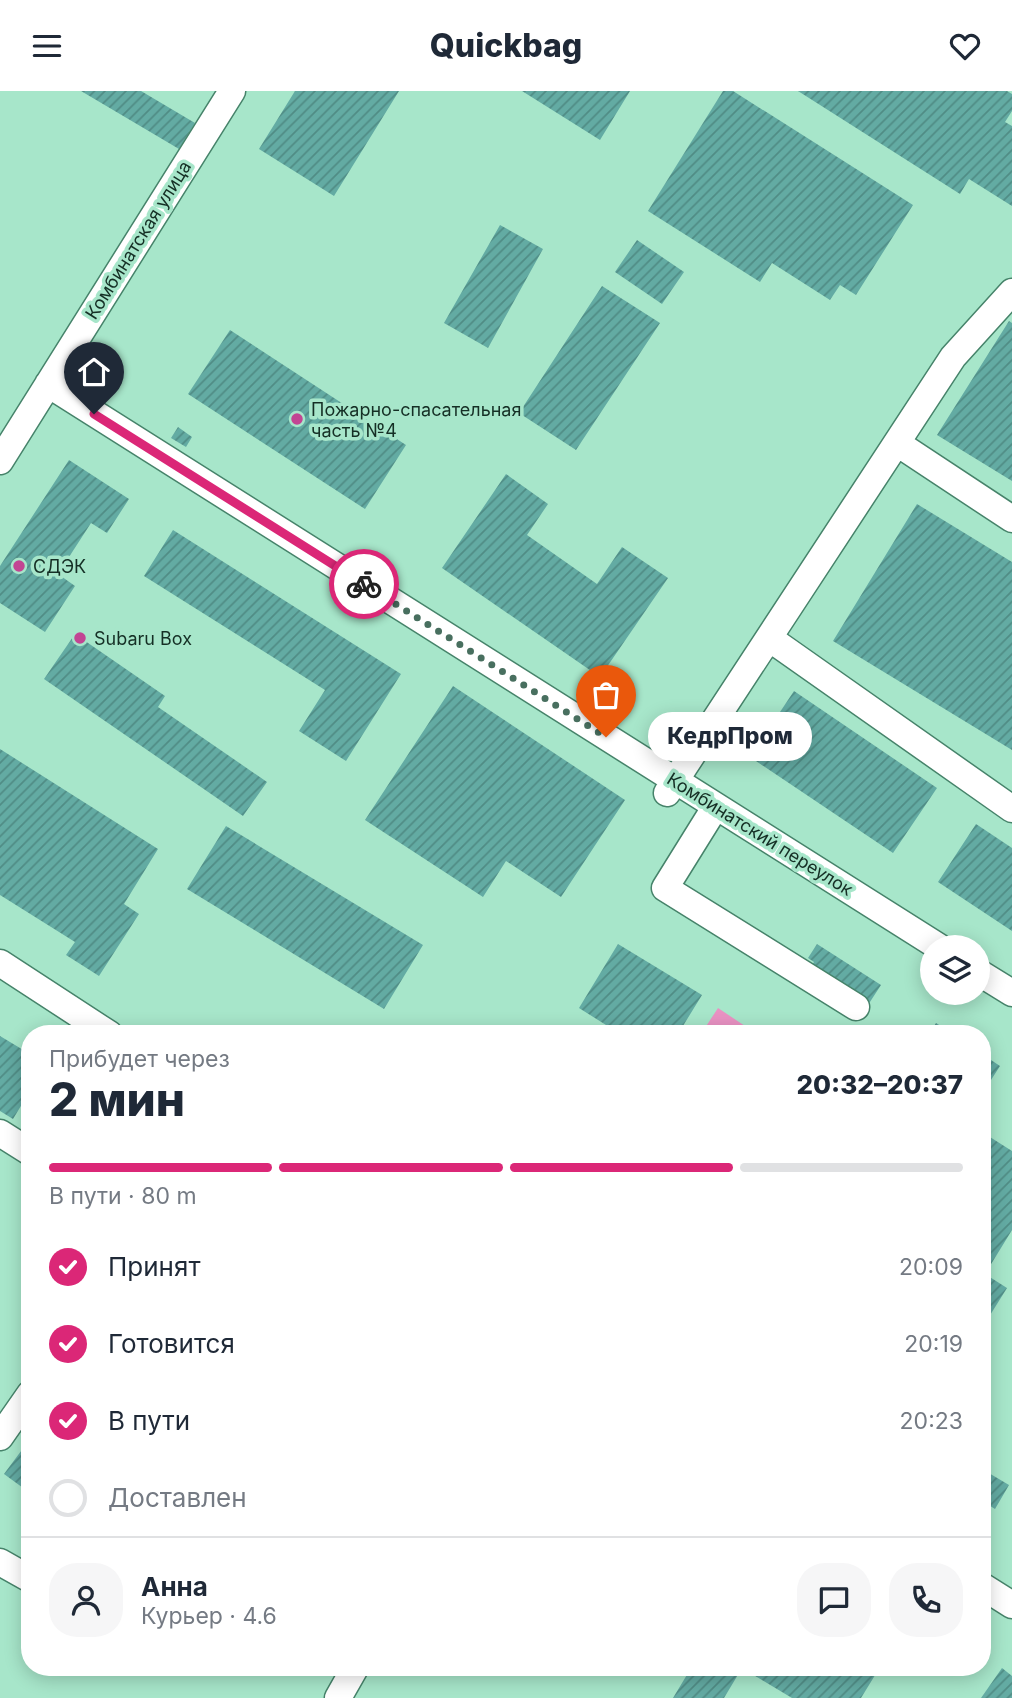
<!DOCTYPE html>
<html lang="ru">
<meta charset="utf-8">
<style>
body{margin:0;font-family:Inter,sans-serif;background:#f6f6f7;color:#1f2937;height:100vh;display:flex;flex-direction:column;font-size:26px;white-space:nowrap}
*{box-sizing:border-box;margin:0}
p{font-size:23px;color:#747a83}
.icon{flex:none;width:38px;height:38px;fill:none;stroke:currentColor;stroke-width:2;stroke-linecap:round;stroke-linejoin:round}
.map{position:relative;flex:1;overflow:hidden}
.side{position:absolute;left:21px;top:934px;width:970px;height:651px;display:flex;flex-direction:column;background:#fff;border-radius:28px;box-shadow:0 4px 18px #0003}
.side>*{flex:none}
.tools{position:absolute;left:920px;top:844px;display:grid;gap:14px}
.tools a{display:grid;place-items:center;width:70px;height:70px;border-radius:50%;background:#fff;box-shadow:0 4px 18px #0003;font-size:35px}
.pin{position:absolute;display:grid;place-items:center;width:60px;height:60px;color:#fff;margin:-72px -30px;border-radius:50% 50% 50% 0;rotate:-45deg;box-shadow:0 0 7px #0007}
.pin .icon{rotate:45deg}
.courier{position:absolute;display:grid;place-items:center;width:70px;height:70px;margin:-35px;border:5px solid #db2777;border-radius:50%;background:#fff;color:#222;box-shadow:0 2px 9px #0007}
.bubble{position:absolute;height:49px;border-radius:24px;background:#fff;box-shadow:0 4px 18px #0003;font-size:23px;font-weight:800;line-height:49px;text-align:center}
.head em{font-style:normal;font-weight:800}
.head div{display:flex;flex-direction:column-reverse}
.head{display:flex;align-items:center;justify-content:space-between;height:119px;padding:0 28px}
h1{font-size:46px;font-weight:800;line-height:52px}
.bar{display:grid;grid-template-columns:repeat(4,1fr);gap:10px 7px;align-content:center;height:84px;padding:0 28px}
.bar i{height:9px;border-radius:5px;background:#e0e1e3}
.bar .active{background:#db2777}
.bar p{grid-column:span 4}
.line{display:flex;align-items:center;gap:18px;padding:0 28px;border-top:2px solid #e0e1e3}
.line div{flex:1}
.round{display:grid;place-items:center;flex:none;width:74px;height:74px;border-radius:28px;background:#f6f6f7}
ol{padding:0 28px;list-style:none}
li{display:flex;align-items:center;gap:21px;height:77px}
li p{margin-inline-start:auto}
li .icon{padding:7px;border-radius:50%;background:#db2777;color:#fff;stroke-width:4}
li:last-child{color:#747a83}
li i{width:38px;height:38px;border:4px solid #e0e1e3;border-radius:50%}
header{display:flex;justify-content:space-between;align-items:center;height:91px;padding:0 28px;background:#fff;font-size:32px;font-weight:800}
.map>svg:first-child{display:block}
</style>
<header><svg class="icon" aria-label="menu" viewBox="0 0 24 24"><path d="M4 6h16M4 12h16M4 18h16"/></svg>Quickbag<svg class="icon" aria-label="heart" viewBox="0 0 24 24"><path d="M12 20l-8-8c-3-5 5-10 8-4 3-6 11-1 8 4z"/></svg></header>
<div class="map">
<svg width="1012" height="1607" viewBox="0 0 1012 1607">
<defs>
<pattern id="building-hatch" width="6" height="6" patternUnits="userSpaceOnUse" patternTransform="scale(1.75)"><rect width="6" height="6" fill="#63aba3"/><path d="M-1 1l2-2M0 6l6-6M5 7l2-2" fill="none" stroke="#508c85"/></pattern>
</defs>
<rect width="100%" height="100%" fill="#a7e6ca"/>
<path fill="#e992c3" d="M 718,917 L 757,943 L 701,943 Z"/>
<path fill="url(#building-hatch)" d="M 81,0 L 141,0 L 195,32 L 179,58 Z
M 295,0 L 399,0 L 334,105 L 259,58 Z
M 522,0 L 630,0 L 600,49 Z
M 723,0 L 733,0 L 913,114 L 856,204 L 840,194 L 830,209 L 772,172 L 760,191 L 648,120 Z
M 798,0 L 1007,0 L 1012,3 L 1012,20 L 1005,31 L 1012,35 L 1012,115 L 969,88 L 960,103 Z
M 500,134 L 543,158 L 488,257 L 444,232 Z
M 637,149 L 684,181 L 662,213 L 615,181 Z
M 602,195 L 660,232 L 576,359 L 519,322 Z
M 1009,230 L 1012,232 L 1012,390 L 937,344 Z
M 230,239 L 406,354 L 365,418 L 188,303 Z
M 178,336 L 192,346 L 186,356 L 171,347 Z
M 69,369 L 129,408 L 107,442 L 91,432 L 58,483 L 75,495 L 45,541 L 0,512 L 0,475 Z
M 506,383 L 548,413 L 527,444 L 597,493 L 622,456 L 668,487 L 600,586 L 442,477 Z
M 917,413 L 1012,471 L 1012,659 L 833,550 Z
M 173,439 L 401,583 L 346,670 L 299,640 L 325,599 L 144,485 Z
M 75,543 L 165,605 L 158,616 L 267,691 L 243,725 L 44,588 Z
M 453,595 L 625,709 L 561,806 L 506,770 L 483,806 L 365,729 Z
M 794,600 L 937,697 L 893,762 L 750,666 Z
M 0,658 L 158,758 L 124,813 L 139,823 L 99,885 L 66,864 L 75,851 L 0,804 Z
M 976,733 L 1012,757 L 1012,840 L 938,791 Z
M 226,735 L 423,854 L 384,918 L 187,798 Z
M 618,853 L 702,904 L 678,943 L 600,943 L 606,934 L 579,917 Z
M 817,853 L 881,894 L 868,914 L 810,877 L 814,871 L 808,867 Z
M 936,932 L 953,943 L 929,943 Z
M 0,945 L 30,963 L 30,1000 L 13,1028 L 0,1020 Z
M 982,963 L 1000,975 L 982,1003 Z
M 982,1041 L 1012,1060 L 1012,1139 L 985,1183 L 1007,1197 L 982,1237 Z
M 30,1348 L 30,1402 L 4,1383 Z
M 982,1378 L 1009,1394 L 995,1418 L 982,1410 Z
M 691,1577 L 869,1577 L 877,1581 L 861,1607 L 792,1607 L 742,1577 L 724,1607 L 673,1607 Z
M 1002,1577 L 1012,1585 L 1012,1607 L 981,1607 Z"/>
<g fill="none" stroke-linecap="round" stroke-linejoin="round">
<g stroke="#46836a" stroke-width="29">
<path id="minor" d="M 48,293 L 939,856
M 897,352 L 1012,428
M 0,370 L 232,0
M 769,547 L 1012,718
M 667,702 L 953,266 L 1012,201
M 716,715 L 665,797 L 856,916
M 0,872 L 109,943
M 978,881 L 1012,902
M 0,1042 L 30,1061
M 0,1346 L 30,1303
M 0,1471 L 30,1488
M 982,1495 L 1012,1514
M 338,1607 L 355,1577"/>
</g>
<use href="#minor" stroke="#fff" stroke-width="26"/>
</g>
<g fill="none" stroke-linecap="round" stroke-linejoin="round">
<path stroke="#486f5f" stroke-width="7" stroke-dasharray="0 12.6" d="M 364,493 L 606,646"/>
<path stroke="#db2777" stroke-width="9" d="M 94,323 L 364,493"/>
</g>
<g fill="#c24593" stroke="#a7e6ca" stroke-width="2.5">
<circle cx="297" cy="328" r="7"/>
<circle cx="19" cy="475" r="7"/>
<circle cx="80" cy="547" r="7"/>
</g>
<g text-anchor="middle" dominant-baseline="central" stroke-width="7" stroke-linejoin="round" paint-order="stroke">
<g font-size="18" fill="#152f25" stroke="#a7e6ca">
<text transform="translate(138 149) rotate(-58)">Комбинатская улица</text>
<text transform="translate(760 743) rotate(32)">Комбинатский переулок</text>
</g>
<g font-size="18" fill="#152f25" stroke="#a7e6ca" text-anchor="start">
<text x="311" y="318">Пожарно-спасательная<tspan x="311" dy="21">часть №4</tspan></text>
<text x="33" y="475">СДЭК</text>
<text x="94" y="547">Subaru Box</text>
</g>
</g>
</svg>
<div class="tools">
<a><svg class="icon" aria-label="layers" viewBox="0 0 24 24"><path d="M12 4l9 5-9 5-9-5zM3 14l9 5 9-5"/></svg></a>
</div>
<div class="pin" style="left:606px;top:646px;background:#ea580c"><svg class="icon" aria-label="bag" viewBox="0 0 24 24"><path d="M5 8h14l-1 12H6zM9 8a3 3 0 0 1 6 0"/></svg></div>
<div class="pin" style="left:94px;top:323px;background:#1f2937"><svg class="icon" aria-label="home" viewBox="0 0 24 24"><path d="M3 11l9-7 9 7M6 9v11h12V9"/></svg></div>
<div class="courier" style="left:364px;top:493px"><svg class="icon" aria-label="bike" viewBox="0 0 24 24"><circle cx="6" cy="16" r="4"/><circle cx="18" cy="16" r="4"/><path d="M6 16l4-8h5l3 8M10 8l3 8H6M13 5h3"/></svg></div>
<div class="bubble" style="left:648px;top:621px;width:164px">КедрПром</div>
<section class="side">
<div class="head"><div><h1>2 мин</h1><p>Прибудет через</p></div><em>20:32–20:37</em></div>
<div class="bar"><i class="active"></i><i class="active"></i><i class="active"></i><i></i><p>В пути · 80 m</p></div>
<ol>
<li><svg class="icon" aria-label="check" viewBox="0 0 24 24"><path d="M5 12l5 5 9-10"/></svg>Принят<p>20:09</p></li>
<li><svg class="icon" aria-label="check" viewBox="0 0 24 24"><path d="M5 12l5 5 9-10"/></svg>Готовится<p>20:19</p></li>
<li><svg class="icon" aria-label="check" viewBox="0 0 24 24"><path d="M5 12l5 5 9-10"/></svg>В пути<p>20:23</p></li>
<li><i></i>Доставлен</li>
</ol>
<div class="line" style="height:126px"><a class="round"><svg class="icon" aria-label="person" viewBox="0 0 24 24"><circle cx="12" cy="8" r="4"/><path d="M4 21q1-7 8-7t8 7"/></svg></a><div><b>Анна</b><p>Курьер · 4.6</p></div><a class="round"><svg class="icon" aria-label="chat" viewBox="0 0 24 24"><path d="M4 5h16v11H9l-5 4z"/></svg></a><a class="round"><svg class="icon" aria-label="phone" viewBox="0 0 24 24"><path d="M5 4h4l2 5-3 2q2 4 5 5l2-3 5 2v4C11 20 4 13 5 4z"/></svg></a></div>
</section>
</div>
